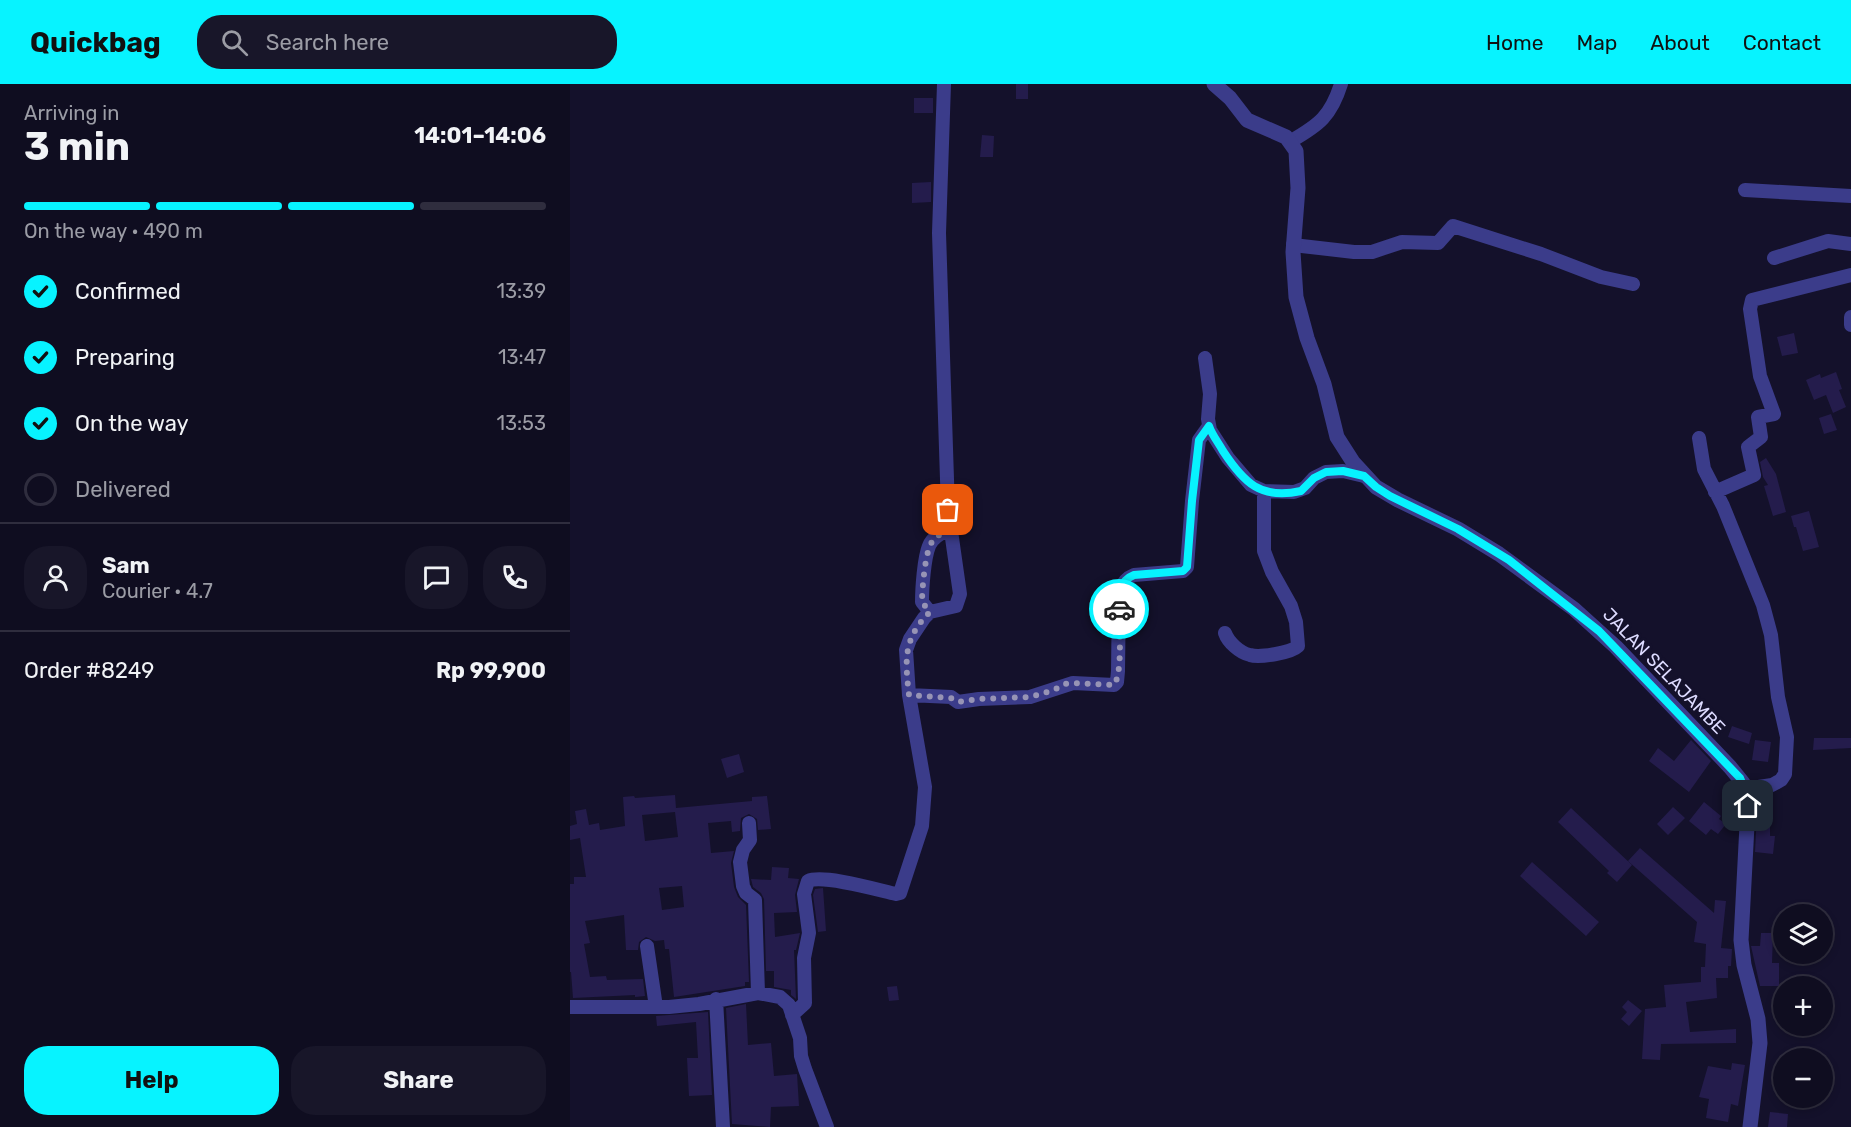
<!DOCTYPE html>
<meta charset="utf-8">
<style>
body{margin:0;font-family:Rubik,sans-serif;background:#181629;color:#f1f3f6;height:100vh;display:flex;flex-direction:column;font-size:22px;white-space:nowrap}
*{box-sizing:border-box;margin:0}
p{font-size:20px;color:#9b9ca5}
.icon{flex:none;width:33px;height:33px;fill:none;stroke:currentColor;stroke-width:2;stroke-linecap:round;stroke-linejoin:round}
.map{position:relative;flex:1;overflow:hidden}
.panel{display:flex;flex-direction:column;background:#0f0d20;width:570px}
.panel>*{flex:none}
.buttons{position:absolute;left:1203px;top:820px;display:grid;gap:12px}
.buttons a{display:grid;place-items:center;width:60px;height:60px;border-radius:50%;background:#0f0d20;box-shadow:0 3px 9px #0003,0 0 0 2px #2f2d3e;font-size:30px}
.pin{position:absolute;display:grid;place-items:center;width:51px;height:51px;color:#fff;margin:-26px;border-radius:12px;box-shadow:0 3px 9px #0006}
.courier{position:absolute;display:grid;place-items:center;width:60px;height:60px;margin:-30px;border:4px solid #07f3ff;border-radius:50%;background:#fff;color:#222;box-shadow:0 2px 8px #0007}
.head em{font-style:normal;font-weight:700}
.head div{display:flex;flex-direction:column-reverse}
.head{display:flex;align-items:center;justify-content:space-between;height:102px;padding:0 24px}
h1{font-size:39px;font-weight:700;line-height:45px}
.bar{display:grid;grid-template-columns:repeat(4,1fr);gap:9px 6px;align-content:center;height:72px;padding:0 24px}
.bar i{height:8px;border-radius:4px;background:#2f2d3e}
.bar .selected{background:#07f3ff}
.bar p{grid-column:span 4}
.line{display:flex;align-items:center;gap:15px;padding:0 24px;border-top:2px solid #2f2d3e}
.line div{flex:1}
.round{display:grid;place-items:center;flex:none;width:63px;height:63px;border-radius:24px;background:#181629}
ol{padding:0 24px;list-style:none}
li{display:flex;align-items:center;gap:18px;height:66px}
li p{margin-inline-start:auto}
li .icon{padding:6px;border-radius:50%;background:#07f3ff;color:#111;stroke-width:4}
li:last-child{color:#9b9ca5}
li i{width:33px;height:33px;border:3px solid #2f2d3e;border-radius:50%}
.cta{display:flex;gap:12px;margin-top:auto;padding:12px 24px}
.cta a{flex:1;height:69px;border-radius:24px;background:#07f3ff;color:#111;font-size:24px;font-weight:700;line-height:69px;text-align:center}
.cta a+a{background:#181629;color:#f1f3f6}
header{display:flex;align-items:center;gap:36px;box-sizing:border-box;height:84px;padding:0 30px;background:#07f3ff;color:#111}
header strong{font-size:28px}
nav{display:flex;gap:33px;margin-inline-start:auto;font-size:21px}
.search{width:420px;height:54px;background:#181629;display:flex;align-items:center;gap:15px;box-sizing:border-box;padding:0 21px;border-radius:24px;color:#9b9ca5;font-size:22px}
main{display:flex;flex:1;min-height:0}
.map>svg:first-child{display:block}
</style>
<header>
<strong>Quickbag</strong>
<div class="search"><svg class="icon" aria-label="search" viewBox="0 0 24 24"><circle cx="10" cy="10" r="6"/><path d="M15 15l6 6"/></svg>Search here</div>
<nav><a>Home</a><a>Map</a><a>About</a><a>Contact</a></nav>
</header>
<main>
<section class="panel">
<div class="head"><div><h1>3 min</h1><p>Arriving in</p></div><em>14:01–14:06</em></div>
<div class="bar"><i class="selected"></i><i class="selected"></i><i class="selected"></i><i></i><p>On the way · 490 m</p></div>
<ol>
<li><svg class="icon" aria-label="check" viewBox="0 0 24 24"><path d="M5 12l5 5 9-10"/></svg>Confirmed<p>13:39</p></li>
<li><svg class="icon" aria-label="check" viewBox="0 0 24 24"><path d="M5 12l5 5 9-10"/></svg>Preparing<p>13:47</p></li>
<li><svg class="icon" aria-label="check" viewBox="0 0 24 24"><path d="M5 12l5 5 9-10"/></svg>On the way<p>13:53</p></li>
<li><i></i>Delivered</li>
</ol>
<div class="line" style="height:108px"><a class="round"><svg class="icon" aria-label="person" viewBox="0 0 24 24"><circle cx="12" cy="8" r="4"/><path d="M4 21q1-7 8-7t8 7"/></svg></a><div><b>Sam</b><p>Courier · 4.7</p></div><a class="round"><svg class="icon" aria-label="chat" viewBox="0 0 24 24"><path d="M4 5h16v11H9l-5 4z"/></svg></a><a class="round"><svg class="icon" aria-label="phone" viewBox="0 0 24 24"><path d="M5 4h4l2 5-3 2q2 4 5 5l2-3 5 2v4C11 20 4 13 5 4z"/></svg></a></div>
<div class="line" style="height:78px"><div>Order #8249</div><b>Rp 99,900</b></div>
<div class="cta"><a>Help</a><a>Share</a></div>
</section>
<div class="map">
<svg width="1281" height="1043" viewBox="0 0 1281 1043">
<rect width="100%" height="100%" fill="#14112b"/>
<path fill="#241c4c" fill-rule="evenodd" d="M 446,0 L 458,0 L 458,15 L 446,15 Z
M 344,14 L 363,14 L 363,29 L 344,29 Z
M 412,51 L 424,52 L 423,73 L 410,73 Z
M 361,98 L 361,118 L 342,119 L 342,99 Z
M 1224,249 L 1228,269 L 1212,272 L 1207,253 Z
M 1266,288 L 1272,305 L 1269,306 L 1276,323 L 1263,329 L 1256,311 L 1244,316 L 1236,296 L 1250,290 L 1251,294 Z
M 1261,330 L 1267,346 L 1254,350 L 1249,334 Z
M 1196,374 L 1206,390 L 1216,428 L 1203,432 L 1194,402 L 1198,401 L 1193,393 L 1190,378 Z
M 1239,427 L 1249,463 L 1233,467 L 1226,443 L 1224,443 L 1221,432 Z
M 1162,642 L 1182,649 L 1179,660 L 1158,653 Z
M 1244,654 L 1281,654 L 1281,664 L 1243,666 Z
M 1121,656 L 1141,677 L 1119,708 L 1079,677 L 1088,664 L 1104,677 Z
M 1185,656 L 1201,658 L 1198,678 L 1182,676 Z
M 169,670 L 174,688 L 157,694 L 151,675 Z
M 105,711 L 106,724 L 182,717 L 182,713 L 197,712 L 201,745 L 188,746 L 187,735 L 179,730 L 171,734 L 170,747 L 162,748 L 161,737 L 138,739 L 141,769 L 164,767 L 161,779 L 164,803 L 168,813 L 176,821 L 179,898 L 175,898 L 175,902 L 104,913 L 99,865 L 95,865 L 94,856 L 85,857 L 76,853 L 69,858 L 68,866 L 56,866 L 54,831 L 15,837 L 20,859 L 14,860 L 20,893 L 36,892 L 37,896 L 73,895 L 75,912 L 65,913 L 65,911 L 3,914 L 1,888 L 0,888 L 0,800 L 4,800 L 4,793 L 16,793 L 10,754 L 0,756 L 0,742 L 7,740 L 5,727 L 16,725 L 19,741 L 29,739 L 30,746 L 55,742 L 53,713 L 64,712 L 65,714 ZM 105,728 L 108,753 L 75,757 L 72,731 ZM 112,802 L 114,823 L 92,826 L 89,804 Z
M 1134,718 L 1151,732 L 1149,735 L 1156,740 L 1148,750 L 1141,745 L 1136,751 L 1119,737 Z
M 1103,723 L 1115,734 L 1098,751 L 1087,740 Z
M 1001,724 L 1062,781 L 1047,798 L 1037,789 L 1039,787 L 988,738 Z
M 1187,728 L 1200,729 L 1200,752 L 1205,752 L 1203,770 L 1185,768 Z
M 1070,764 L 1144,829 L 1145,816 L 1156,817 L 1151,864 L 1162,865 L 1161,882 L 1158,882 L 1158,894 L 1146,894 L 1147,914 L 1116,918 L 1120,948 L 1166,945 L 1166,959 L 1091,960 L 1090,976 L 1072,975 L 1075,925 L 1096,923 L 1094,901 L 1131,898 L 1131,883 L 1135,883 L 1136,860 L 1124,858 L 1127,838 L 1058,777 Z
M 962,778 L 1029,838 L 1016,852 L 950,792 Z
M 202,783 L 219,784 L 218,794 L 229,795 L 225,811 L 227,828 L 204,829 L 205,853 L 230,849 L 226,866 L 224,866 L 226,915 L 221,911 L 221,906 L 204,903 L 204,887 L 196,887 L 194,815 L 191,809 L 183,803 L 181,795 L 201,796 Z
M 253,804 L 256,847 L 248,848 L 243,811 L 245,805 Z
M 1191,849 L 1203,849 L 1202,879 L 1209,879 L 1209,902 L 1190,902 L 1181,862 L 1190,862 Z
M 327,902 L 329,916 L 319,917 L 317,903 Z
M 1058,916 L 1072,927 L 1059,942 L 1051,935 L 1057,928 L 1052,923 Z
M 176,920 L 178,961 L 201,959 L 204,992 L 227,990 L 229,1022 L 201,1023 L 200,1043 L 162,1040 L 156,924 Z
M 138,928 L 142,1011 L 119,1012 L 117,974 L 128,974 L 126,938 L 87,942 L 86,932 Z
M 1162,979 L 1175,981 L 1168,1022 L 1161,1020 L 1158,1038 L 1136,1034 L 1139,1015 L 1129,1013 L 1138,982 L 1161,986 Z
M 1200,1028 L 1218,1030 L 1217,1043 L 1198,1043 Z"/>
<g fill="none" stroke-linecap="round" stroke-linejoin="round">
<path stroke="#3b3c8a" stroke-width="14" d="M 721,57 C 749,41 761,32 771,0
M 1175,106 L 1281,112
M 723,161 L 784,168 L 802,168 L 832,158 L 868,159 L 883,142 L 971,170 L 1031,193 L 1063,200
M 1204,174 L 1258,157 L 1281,160
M 1281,233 L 1281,241
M 635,274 L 640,310 L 638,335 L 640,346 L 658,374 L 681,401 L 694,407 L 724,408 L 735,404 L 744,394 L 756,388 L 773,387 L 794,392
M 1129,354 L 1134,385 L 1153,422 L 1193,521 L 1201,551 L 1208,613 L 1217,653 L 1215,690 L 1211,696 L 1202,701 L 1175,705
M 1145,408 L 1184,391 L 1178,363 L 1191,353 L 1188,333 L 1204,330 L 1190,292 L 1180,225 L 1182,216 L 1281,191
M 360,528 L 352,518 C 352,505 354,474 359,462 C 362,453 373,448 381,444
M 655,549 C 658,558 670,569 680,571 C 689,574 721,569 728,562 L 726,538 L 721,522 L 702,488 L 694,467 L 694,407
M 339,611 L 381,613 L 388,618 L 409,615 L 460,613 L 503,599 L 544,601 L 547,598 L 548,587 L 549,508 C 552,499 556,494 564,491 L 613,487 L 617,483 L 622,417 L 629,356 L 639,342
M 179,739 L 180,756 L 173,766 L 170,778 L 173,802 L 176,809 L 185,816 L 188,909
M 77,862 L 86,923
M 146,915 L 153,1043
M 0,923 L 99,923 L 129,920 L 188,909 L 210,913 L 219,921 L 230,954 L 231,972 L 235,985 L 257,1043
M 222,931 L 235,919 L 234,874 L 239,849 L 234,810 L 238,797 C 253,790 308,806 326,810 L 330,809 L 352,742 L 355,703 L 339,611 L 336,566 L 340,555 L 354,534 L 360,528 L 386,522 L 390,510 L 378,426 L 369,149 L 374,0"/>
<path stroke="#3b3c8a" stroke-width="15" d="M 644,0 L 660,14 L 677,36 L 716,53 L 726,67 L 728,104 L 723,168 L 726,213 L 737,254 L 754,300 L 767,353 L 783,378 L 806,403 L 828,416 L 888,445 L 929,470 L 1004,525 L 1046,563 L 1160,683 L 1173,699 L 1178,722 L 1171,856 L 1174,881 L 1188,935 L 1190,959 L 1180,1043"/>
</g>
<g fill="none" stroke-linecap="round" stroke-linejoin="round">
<path stroke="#9794b5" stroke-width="6" stroke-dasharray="0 10.8" d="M 378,426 L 381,444 C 374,448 366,452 362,458 C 355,467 352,507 352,518 L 360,528 C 333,554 335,576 339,611 L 381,614 L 388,618 L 409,615 L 460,613 L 484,606 L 494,600 L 503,599 L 544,601 C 553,589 549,541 549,525"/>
<path stroke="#07f3ff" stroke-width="8" d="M 549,525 C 549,510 549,497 564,491 L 613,487 L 617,483 L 622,417 L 629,356 L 639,342 C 642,351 648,358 653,367 C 674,399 691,416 731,407 L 744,394 L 756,388 L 773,387 L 794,392 L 806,403 L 820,412 L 888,445 L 939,476 L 1029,547 L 1170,694 L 1176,709 L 1178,722"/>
</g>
<g text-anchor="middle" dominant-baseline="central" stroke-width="6" stroke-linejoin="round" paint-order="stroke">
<g font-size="18" fill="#dddbff" stroke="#14112b">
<text transform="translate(1094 587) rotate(46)">JALAN SELAJAMBE</text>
</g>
</g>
</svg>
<div class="buttons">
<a><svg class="icon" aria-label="layers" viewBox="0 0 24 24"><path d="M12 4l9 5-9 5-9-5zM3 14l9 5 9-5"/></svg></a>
<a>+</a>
<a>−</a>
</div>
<div class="pin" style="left:378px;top:426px;background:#ea580c"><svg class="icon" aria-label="bag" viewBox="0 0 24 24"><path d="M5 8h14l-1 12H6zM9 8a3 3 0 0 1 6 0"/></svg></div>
<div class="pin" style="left:1178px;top:722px;background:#1f2937"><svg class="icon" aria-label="home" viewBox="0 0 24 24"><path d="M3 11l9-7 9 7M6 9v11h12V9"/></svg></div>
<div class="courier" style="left:549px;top:525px"><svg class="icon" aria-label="car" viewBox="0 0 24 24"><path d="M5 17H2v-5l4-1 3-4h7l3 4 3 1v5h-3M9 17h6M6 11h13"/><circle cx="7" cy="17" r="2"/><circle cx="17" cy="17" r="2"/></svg></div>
</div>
</main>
